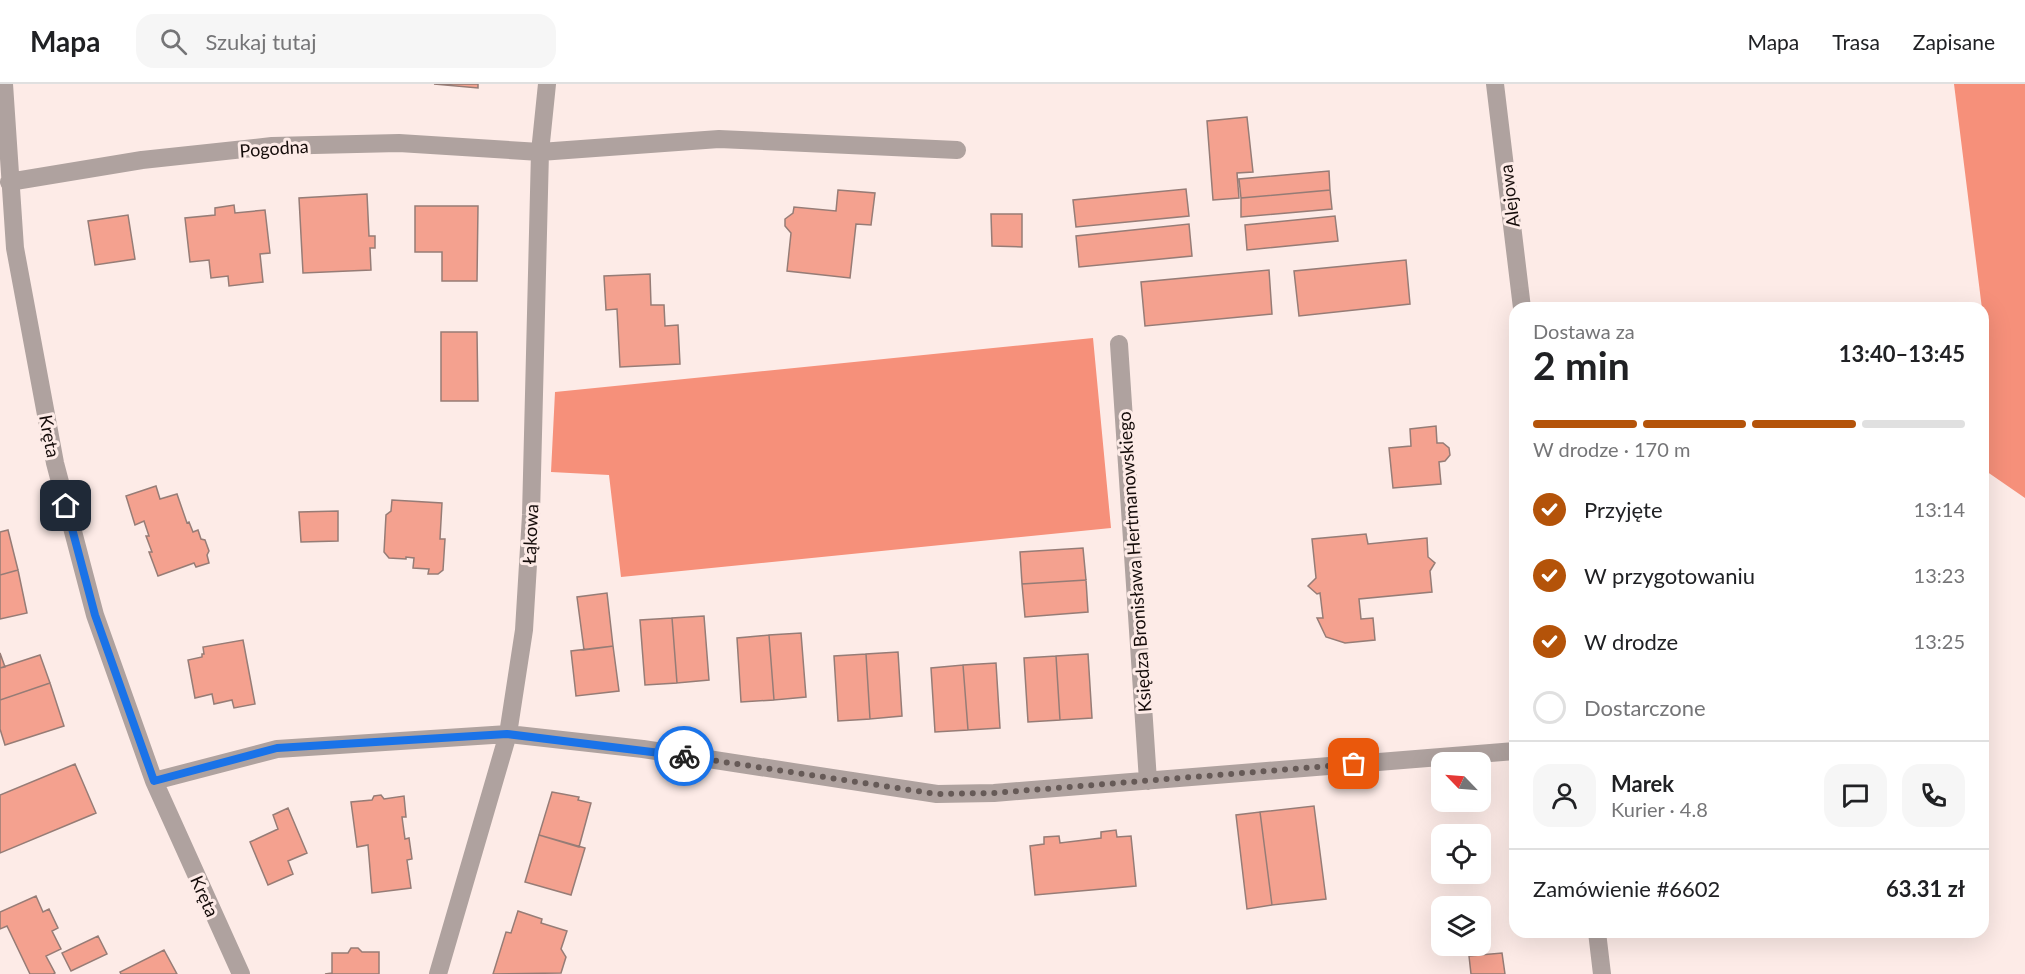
<!DOCTYPE html>
<html lang="pl">
<meta charset="utf-8">
<style>
body{margin:0;font-family:Lato,sans-serif;background:#f6f6f6;color:#202124;height:100vh;display:flex;flex-direction:column;font-size:22px;white-space:nowrap}
*{box-sizing:border-box;margin:0}
p{font-size:20px;color:#757577}
.icon{flex:none;width:33px;height:33px;fill:none;stroke:currentColor;stroke-width:2;stroke-linecap:round;stroke-linejoin:round}
.map{position:relative;flex:1;overflow:hidden}
.details{position:absolute;left:1509px;top:218px;width:480px;height:636px;display:flex;flex-direction:column;background:#fff;border-radius:18px;box-shadow:0 6px 24px #0002}
.details>*{flex:none}
.needle{width:39px;rotate:295deg}
.buttons{position:absolute;left:1431px;top:668px;display:grid;gap:12px}
.buttons a{display:grid;place-items:center;width:60px;height:60px;border-radius:12px;background:#fff;box-shadow:0 6px 24px #0002;font-size:30px}
.pin{position:absolute;display:grid;place-items:center;width:51px;height:51px;color:#fff;margin:-26px;border-radius:12px;box-shadow:0 3px 9px #0006}
.courier{position:absolute;display:grid;place-items:center;width:60px;height:60px;margin:-30px;border:4px solid #1a73e8;border-radius:50%;background:#fff;color:#222;box-shadow:0 2px 8px #0007}
.summary em{font-style:normal;font-weight:700}
.summary div{display:flex;flex-direction:column-reverse}
.summary{display:flex;align-items:center;justify-content:space-between;height:102px;padding:0 24px}
h1{font-size:39px;font-weight:700;line-height:45px}
.bar{display:grid;grid-template-columns:repeat(4,1fr);gap:9px 6px;align-content:center;height:72px;padding:0 24px}
.bar i{height:8px;border-radius:4px;background:#e0e0e0}
.bar .selected{background:#b45309}
.bar p{grid-column:span 4}
.line{display:flex;align-items:center;gap:15px;padding:0 24px;border-top:2px solid #e0e0e0}
.line div{flex:1}
.round{display:grid;place-items:center;flex:none;width:63px;height:63px;border-radius:18px;background:#f6f6f6}
ol{padding:0 24px;list-style:none}
li{display:flex;align-items:center;gap:18px;height:66px}
li p{margin-inline-start:auto}
li .icon{padding:6px;border-radius:50%;background:#b45309;color:#fff;stroke-width:4}
li:last-child{color:#757577}
li i{width:33px;height:33px;border:3px solid #e0e0e0;border-radius:50%}
header{display:flex;align-items:center;gap:36px;box-sizing:border-box;height:84px;padding:0 30px;background:#fff;border-bottom:2px solid #e0e0e0}
header strong{font-size:28px}
nav{display:flex;gap:33px;margin-inline-start:auto;font-size:21px}
.search{width:420px;height:54px;background:#f6f6f6;display:flex;align-items:center;gap:15px;box-sizing:border-box;padding:0 21px;border-radius:18px;color:#757577;font-size:22px}
.map>svg:first-child{display:block}
</style>
<header>
<strong>Mapa</strong>
<div class="search"><svg class="icon" aria-label="search" viewBox="0 0 24 24"><circle cx="10" cy="10" r="6"/><path d="M15 15l6 6"/></svg>Szukaj tutaj</div>
<nav><a>Mapa</a><a>Trasa</a><a>Zapisane</a></nav>
</header>
<div class="map">
<svg width="2025" height="890" viewBox="0 0 2025 890">
<rect width="100%" height="100%" fill="#fdebe7"/>
<path fill="#f6907a" d="M 1954,0 L 2025,0 L 2025,414 L 1983,385 L 1983,294 L 1988,273 Z
M 1093,254 L 1111,444 L 621,493 L 609,391 L 551,388 L 555,308 Z"/>
<path fill="#f4a18f" stroke="#967c76" stroke-width="1.5" d="M 434,0 L 478,0 L 478,4 Z
M 1247,33 L 1253,88 L 1237,89 L 1239,114 L 1213,116 L 1207,37 Z
M 1329,87 L 1330,106 L 1241,114 L 1239,95 Z
M 1186,105 L 1189,132 L 1076,143 L 1073,116 Z
M 838,106 L 875,109 L 871,141 L 856,140 L 850,194 L 787,187 L 791,149 L 785,142 L 785,135 L 793,129 L 794,123 L 836,127 Z
M 1330,106 L 1332,125 L 1241,133 L 1241,114 Z
M 367,110 L 369,152 L 375,152 L 375,164 L 370,164 L 371,186 L 303,189 L 299,114 Z
M 234,121 L 235,129 L 265,126 L 270,169 L 260,170 L 263,198 L 229,202 L 228,192 L 211,194 L 209,176 L 190,178 L 185,134 L 215,131 L 215,124 Z
M 415,122 L 478,122 L 477,197 L 442,197 L 442,168 L 415,168 Z
M 991,130 L 1022,130 L 1022,163 L 992,162 Z
M 128,131 L 135,175 L 95,181 L 88,137 Z
M 1335,132 L 1338,157 L 1247,166 L 1245,141 Z
M 1189,140 L 1192,172 L 1079,183 L 1076,152 Z
M 1406,176 L 1410,220 L 1299,232 L 1294,187 Z
M 1269,186 L 1272,230 L 1145,242 L 1141,198 Z
M 650,190 L 651,221 L 664,221 L 665,242 L 678,241 L 680,280 L 620,283 L 617,225 L 606,226 L 604,192 Z
M 441,248 L 477,248 L 478,317 L 441,317 Z
M 1436,342 L 1437,359 L 1443,359 L 1449,364 L 1450,371 L 1445,377 L 1439,378 L 1441,400 L 1393,404 L 1389,364 L 1411,362 L 1410,345 Z
M 156,402 L 160,415 L 177,410 L 187,439 L 189,438 L 193,448 L 198,446 L 201,455 L 205,456 L 209,467 L 207,471 L 209,479 L 196,483 L 194,479 L 158,492 L 149,468 L 152,468 L 146,452 L 149,452 L 144,437 L 135,441 L 126,412 Z
M 392,416 L 442,419 L 440,455 L 445,455 L 443,486 L 438,490 L 428,490 L 429,485 L 413,484 L 414,474 L 406,473 L 406,475 L 389,474 L 384,468 L 386,431 L 391,427 Z
M 338,427 L 338,457 L 301,458 L 299,428 Z
M 8,446 L 18,486 L 0,491 L 0,448 Z
M 1366,450 L 1368,460 L 1427,454 L 1428,473 L 1435,479 L 1430,487 L 1432,508 L 1359,515 L 1361,535 L 1373,534 L 1375,556 L 1345,559 L 1326,553 L 1317,534 L 1323,534 L 1320,509 L 1317,510 L 1308,502 L 1316,494 L 1312,455 Z
M 1083,464 L 1086,496 L 1022,500 L 1020,468 Z
M 18,486 L 27,529 L 0,535 L 0,491 Z
M 1086,496 L 1088,528 L 1025,533 L 1022,500 Z
M 607,509 L 613,562 L 584,566 L 577,513 Z
M 704,532 L 709,596 L 677,599 L 672,534 Z
M 672,534 L 677,599 L 645,601 L 640,536 Z
M 801,549 L 806,613 L 774,616 L 769,551 Z
M 769,551 L 774,616 L 741,618 L 737,554 Z
M 243,556 L 255,620 L 234,624 L 232,616 L 214,620 L 212,610 L 195,614 L 188,576 L 202,573 L 202,570 L 204,570 L 203,563 Z
M 613,562 L 619,607 L 576,612 L 571,567 Z
M 898,568 L 902,632 L 870,635 L 866,570 Z
M 0,569 L 5,583 L 0,584 Z
M 866,570 L 870,635 L 838,637 L 834,572 Z
M 1088,570 L 1092,634 L 1060,636 L 1056,572 Z
M 40,571 L 50,599 L 0,616 L 0,584 Z
M 1056,572 L 1060,636 L 1028,638 L 1024,574 Z
M 996,579 L 1000,644 L 968,646 L 963,581 Z
M 963,581 L 968,646 L 935,648 L 931,584 Z
M 50,599 L 64,642 L 5,661 L 0,645 L 0,616 Z
M 75,680 L 96,729 L 0,769 L 0,711 Z
M 552,708 L 579,713 L 578,716 L 591,719 L 579,763 L 539,751 Z
M 381,711 L 384,715 L 404,712 L 406,733 L 402,733 L 405,755 L 409,754 L 412,775 L 407,776 L 411,804 L 372,809 L 368,761 L 357,763 L 351,718 L 372,716 L 374,712 Z
M 1314,722 L 1326,815 L 1272,821 L 1260,728 Z
M 288,724 L 307,769 L 288,777 L 293,790 L 268,801 L 250,758 L 278,745 L 273,731 Z
M 1260,728 L 1272,821 L 1247,825 L 1236,731 Z
M 1116,746 L 1117,753 L 1131,752 L 1136,802 L 1035,811 L 1030,762 L 1044,760 L 1044,753 L 1059,752 L 1060,759 L 1101,754 L 1101,748 Z
M 539,751 L 585,764 L 571,811 L 525,798 Z
M 36,812 L 43,828 L 49,825 L 58,844 L 52,847 L 61,865 L 46,872 L 55,889 L 53,890 L 30,890 L 7,842 L 0,845 L 0,828 Z
M 518,827 L 542,835 L 541,839 L 567,847 L 561,865 L 566,873 L 561,889 L 493,890 L 506,848 L 511,849 Z
M 98,852 L 107,870 L 71,887 L 62,869 Z
M 351,864 L 358,864 L 362,868 L 379,868 L 379,890 L 325,890 L 332,889 L 332,869 L 348,869 Z
M 164,866 L 177,890 L 121,890 L 120,888 Z
M 1502,869 L 1505,890 L 1471,890 L 1469,872 Z"/>
<g fill="none" stroke-linecap="round" stroke-linejoin="round">
<path stroke="#afa29f" stroke-width="18" d="M 4,0 L 15,164 L 55,379 L 95,531 L 154,697 L 241,890
M 9,98 L 142,76 L 272,62 L 399,59 L 540,68 L 719,55 L 957,66
M 1119,260 L 1148,697
M 154,697 L 277,665 L 508,650 L 643,665 L 937,710 L 994,709 L 1515,667
M 438,890 L 508,650 L 524,546 L 531,431 L 540,68 L 547,0"/>
<path stroke="#afa29f" stroke-width="18" d="M 1495,0 L 1522,224
M 1597,848 L 1602,890"/>
</g>
<g fill="none" stroke-linecap="round" stroke-linejoin="round">
<path stroke="#665a57" stroke-width="6" stroke-dasharray="0 10.8" d="M 684,672 L 937,710 L 994,709 L 1354,680"/>
<path stroke="#1a73e8" stroke-width="8" d="M 66,422 L 95,531 L 154,697 L 277,664 L 507,650 L 684,672"/>
</g>
<g text-anchor="middle" dominant-baseline="central" stroke-width="6" stroke-linejoin="round" paint-order="stroke">
<g font-size="18" fill="#150c0a" stroke="#fdebe7">
<text transform="translate(274 64) rotate(-4)">Pogodna</text>
<text transform="translate(1509 112) rotate(-97)">Alejowa</text>
<text transform="translate(50 352) rotate(79)">Kręta</text>
<text transform="translate(530 450) rotate(-87)">Łąkowa</text>
<text transform="translate(1134 478) rotate(-94)">Księdza Bronisława Hertmanowskiego</text>
<text transform="translate(205 812) rotate(66)">Kręta</text>
</g>
</g>
</svg>
<div class="buttons">
<a><svg class="needle" viewBox="-14 -14 28 28"><path d="M0-13l5 13h-10z" fill="#e53935"/><path d="M0 13l5-13h-10z" fill="#757577"/></svg></a>
<a><svg class="icon" aria-label="locate" viewBox="0 0 24 24"><circle cx="12" cy="12" r="6"/><path d="M12 2v4M12 18v4M2 12h4M18 12h4"/></svg></a>
<a><svg class="icon" aria-label="layers" viewBox="0 0 24 24"><path d="M12 4l9 5-9 5-9-5zM3 14l9 5 9-5"/></svg></a>
</div>
<div class="pin" style="left:1354px;top:680px;background:#ea580c"><svg class="icon" aria-label="bag" viewBox="0 0 24 24"><path d="M5 8h14l-1 12H6zM9 8a3 3 0 0 1 6 0"/></svg></div>
<div class="pin" style="left:66px;top:422px;background:#1f2937"><svg class="icon" aria-label="home" viewBox="0 0 24 24"><path d="M3 11l9-7 9 7M6 9v11h12V9"/></svg></div>
<div class="courier" style="left:684px;top:672px"><svg class="icon" aria-label="bike" viewBox="0 0 24 24"><circle cx="6" cy="16" r="4"/><circle cx="18" cy="16" r="4"/><path d="M6 16l4-8h5l3 8M10 8l3 8H6M13 5h3"/></svg></div>
<section class="details">
<div class="summary"><div><h1>2 min</h1><p>Dostawa za</p></div><em>13:40–13:45</em></div>
<div class="bar"><i class="selected"></i><i class="selected"></i><i class="selected"></i><i></i><p>W drodze · 170 m</p></div>
<ol>
<li><svg class="icon" aria-label="check" viewBox="0 0 24 24"><path d="M5 12l5 5 9-10"/></svg>Przyjęte<p>13:14</p></li>
<li><svg class="icon" aria-label="check" viewBox="0 0 24 24"><path d="M5 12l5 5 9-10"/></svg>W przygotowaniu<p>13:23</p></li>
<li><svg class="icon" aria-label="check" viewBox="0 0 24 24"><path d="M5 12l5 5 9-10"/></svg>W drodze<p>13:25</p></li>
<li><i></i>Dostarczone</li>
</ol>
<div class="line" style="height:108px"><a class="round"><svg class="icon" aria-label="person" viewBox="0 0 24 24"><circle cx="12" cy="8" r="4"/><path d="M4 21q1-7 8-7t8 7"/></svg></a><div><b>Marek</b><p>Kurier · 4.8</p></div><a class="round"><svg class="icon" aria-label="chat" viewBox="0 0 24 24"><path d="M4 5h16v11H9l-5 4z"/></svg></a><a class="round"><svg class="icon" aria-label="phone" viewBox="0 0 24 24"><path d="M5 4h4l2 5-3 2q2 4 5 5l2-3 5 2v4C11 20 4 13 5 4z"/></svg></a></div>
<div class="line" style="height:78px"><div>Zamówienie #6602</div><b>63.31 zł</b></div>
</section>
</div>
